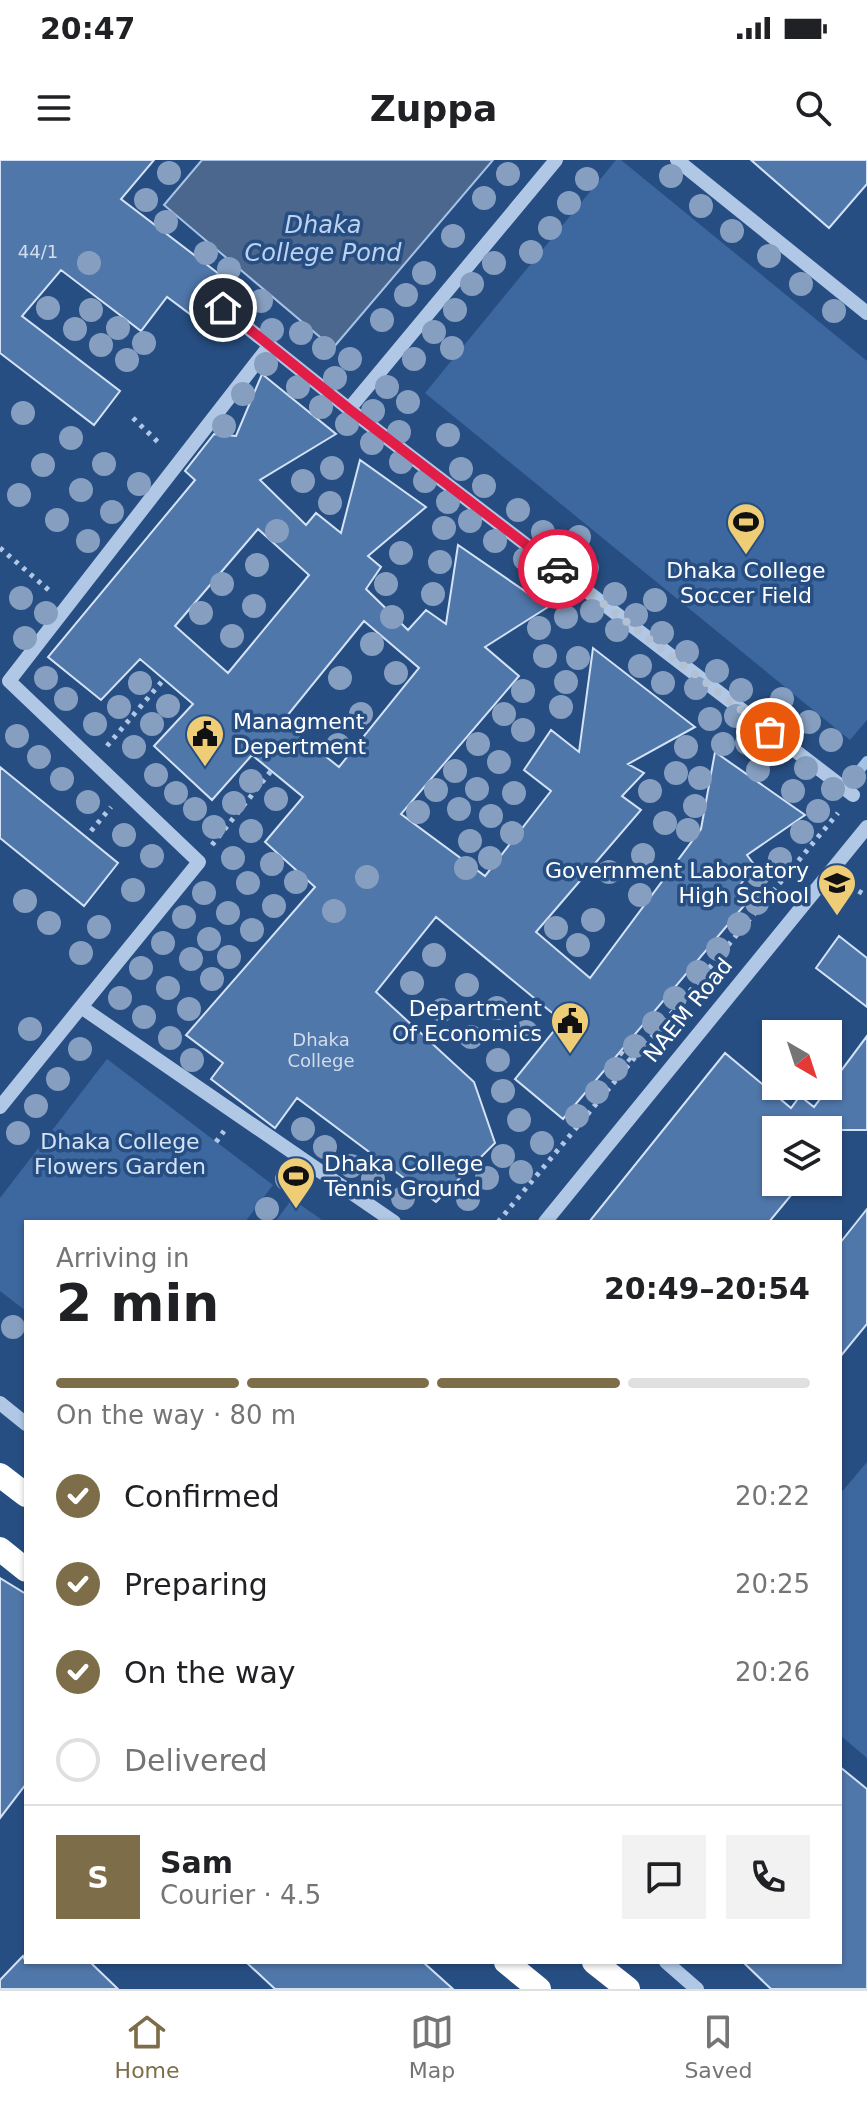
<!DOCTYPE html>
<meta charset="utf-8">
<style>
body{margin:0;font-family:"DejaVu Sans",sans-serif;background:#f2f2f2;color:#202124;height:100vh;display:flex;flex-direction:column;font-size:30px;white-space:nowrap}
*{box-sizing:border-box;margin:0}
p{font-size:26px;color:#757577}
.icon{flex:none;width:44px;height:44px;fill:none;stroke:currentColor;stroke-width:2;stroke-linecap:round;stroke-linejoin:round}
.map{position:relative;flex:1;overflow:hidden}
.details{position:absolute;left:24px;top:1060px;width:818px;height:744px;display:flex;flex-direction:column;background:#fff;border-radius:0px;box-shadow:0 2px 6px #0004}
.details>*{flex:none}
.needle{width:52px;rotate:141deg}
.fabs{position:absolute;left:762px;top:860px;display:grid;gap:16px}
.fabs a{display:grid;place-items:center;width:80px;height:80px;border-radius:0px;background:#fff;box-shadow:0 2px 6px #0004;font-size:40px}
.pin{position:absolute;display:grid;place-items:center;width:68px;height:68px;color:#fff;margin:-34px;border:4px solid #fff;border-radius:50%;box-shadow:0 2px 8px #0007}
.courier{position:absolute;display:grid;place-items:center;width:80px;height:80px;margin:-40px;border:6px solid #e11d48;border-radius:50%;background:#fff;color:#222;box-shadow:0 2px 10px #0007}
.headline em{font-style:normal;font-weight:600}
.headline div{display:flex;flex-direction:column-reverse}
.headline{display:flex;align-items:center;justify-content:space-between;height:136px;padding:0 32px}
h1{font-size:52px;font-weight:600;line-height:60px}
.bar{display:grid;grid-template-columns:repeat(4,1fr);gap:12px 8px;align-content:center;height:96px;padding:0 32px}
.bar i{height:10px;border-radius:6px;background:#e0e0e0}
.bar .current{background:#7d6e49}
.bar p{grid-column:span 4}
.line{display:flex;align-items:center;gap:20px;padding:0 32px;border-top:2px solid #e0e0e0}
.line div{flex:1}
.round{display:grid;place-items:center;flex:none;width:84px;height:84px;border-radius:0px;background:#f2f2f2}
ol{padding:0 32px;list-style:none}
li{display:flex;align-items:center;gap:24px;height:88px}
li p{margin-inline-start:auto}
li .icon{padding:8px;border-radius:50%;background:#7d6e49;color:#fff;stroke-width:4}
li:last-child{color:#757577}
li i{width:44px;height:44px;border:4px solid #e0e0e0;border-radius:50%}
.status{display:flex;justify-content:space-between;align-items:center;height:56px;padding:0 40px;background:#fff;direction:ltr}
.status svg{height:22px;fill:currentColor}
header{display:flex;justify-content:space-between;align-items:center;height:104px;padding:0 32px;background:#fff;font-size:36px;font-weight:600}
.tab-bar{display:flex;justify-content:space-around;align-items:center;height:112px;border-top:2px solid #e0e0e0;background:#fff;font-size:22px;color:#757577}
.tab-bar a{display:grid;justify-items:center;gap:4px}
.tab-bar .current{color:#7d6e49}
.map>svg:first-child{display:block}
</style>
<div class="status"><b>20:47</b><svg viewBox="0 0 49 12"><path d="M0 12V9h3v3zM5 12V6h3v6zM10 12V3h3v9zM15 12V0h3v12zM26 1h20v11H26zM47 4h2v5h-2z"/></svg></div>
<header><svg class="icon" aria-label="menu" viewBox="0 0 24 24"><path d="M4 6h16M4 12h16M4 18h16"/></svg>Zuppa<svg class="icon" aria-label="search" viewBox="0 0 24 24"><circle cx="10" cy="10" r="6"/><path d="M15 15l6 6"/></svg></header>
<div class="map">
<svg width="867" height="1829" viewBox="0 0 867 1829">
<rect width="100%" height="100%" fill="#274e82"/>
<path fill="#3c679f" d="M 616,0 L 621,0 L 867,201 L 867,560 L 850,580 L 425,233 Z
M 107,899 L 273,1025 L 245,1062 L 26,1062 L 26,1151 L 0,1131 L 0,1038 Z
M 292,1039 L 325,1062 L 275,1062 Z
M 867,1302 L 867,1598 L 840,1575 L 840,1334 Z"/>
<path fill="#4c678d" stroke="#a5c3e7" stroke-width="2" d="M 202,0 L 493,0 L 333,188 L 164,45 Z"/>
<g fill="none" stroke-linecap="round" stroke-linejoin="round">
<path stroke="#a5c3e7" stroke-width="10" d="M 844,629 L 867,601"/>
</g>
<path fill="#5077aa" stroke="#d3e2f5" stroke-width="2" fill-rule="evenodd" d="M 0,0 L 154,0 L 121,39 L 236,127 L 227,139 L 220,138 L 215,142 L 215,154 L 206,166 L 167,137 L 141,171 L 61,110 L 22,156 L 120,231 L 94,265 L 0,193 Z
M 751,0 L 867,0 L 867,24 L 829,68 Z
M 262,214 L 336,274 L 260,320 L 306,365 L 316,353 L 341,373 L 360,300 L 426,347 L 368,396 L 381,407 L 366,429 L 408,470 L 426,450 L 446,464 L 458,385 L 548,447 L 485,487 L 519,516 L 401,654 L 485,716 L 551,631 L 524,610 L 551,570 L 579,592 L 593,488 L 695,567 L 628,604 L 644,613 L 622,636 L 641,650 L 536,772 L 590,818 L 701,669 L 715,592 L 805,655 L 747,695 L 755,706 L 737,729 L 748,741 L 563,959 L 515,919 L 562,861 L 436,757 L 376,832 L 474,922 L 495,983 L 436,1042 L 297,938 L 275,968 L 211,919 L 223,903 L 186,875 L 315,727 L 265,682 L 303,637 L 252,595 L 212,640 L 154,586 L 193,544 L 140,499 L 101,540 L 48,497 L 195,320 L 185,311 L 214,274 L 236,276 ZM 258,369 L 309,415 L 228,513 L 175,466 ZM 364,461 L 419,508 L 339,607 L 282,562 Z
M 0,607 L 118,703 L 84,746 L 0,678 Z
M 839,776 L 867,798 L 867,847 L 816,808 Z
M 867,876 L 867,970 L 776,970 L 776,1022 L 802,1022 L 769,1062 L 589,1062 L 725,893 L 791,948 L 800,936 L 814,947 Z
M 867,1049 L 867,1164 L 840,1197 L 840,1083 Z
M 0,1418 L 26,1434 L 26,1624 L 0,1658 Z
M 840,1607 L 867,1629 L 867,1829 L 771,1829 L 743,1802 L 840,1802 Z
M 23,1796 L 26,1802 L 90,1802 L 118,1829 L 0,1829 L 0,1820 Z
M 246,1802 L 423,1802 L 453,1829 L 275,1829 Z"/>
<g fill="none" stroke-linecap="round" stroke-linejoin="round">
<path stroke="#b0c8e6" stroke-width="5" stroke-dasharray="4 6" stroke-linecap="butt" d="M 133,258 L 161,285
M 0,388 L 51,432
M 107,586 L 164,519
M 91,671 L 111,647
M 212,685 L 271,611
M 850,726 L 867,736
M 620,892 L 631,901
M 216,982 L 224,971
M 498,1062 L 838,653"/>
<path stroke="#b0c8e6" stroke-width="14" d="M 677,0 L 867,153
M 223,148 L 349,249 L 853,635
M 349,249 L 556,0
M 81,847 L 199,702 L 9,521 L 270,185
M 0,947 L 81,847 L 394,1062
M 545,1062 L 867,667
M 0,1243 L 26,1264
M 666,1802 L 697,1829"/>
<path stroke="#fff" stroke-width="24" d="M 0,1315 L 26,1335
M 0,1389 L 26,1410
M 506,1802 L 539,1829
M 594,1802 L 628,1829"/>
</g>
<g fill="#869fc1">
<circle cx="169" cy="13" r="12"/>
<circle cx="508" cy="14" r="12"/>
<circle cx="671" cy="16" r="12"/>
<circle cx="587" cy="19" r="12"/>
<circle cx="484" cy="38" r="12"/>
<circle cx="146" cy="40" r="12"/>
<circle cx="569" cy="43" r="12"/>
<circle cx="701" cy="46" r="12"/>
<circle cx="166" cy="62" r="12"/>
<circle cx="550" cy="68" r="12"/>
<circle cx="732" cy="71" r="12"/>
<circle cx="453" cy="76" r="12"/>
<circle cx="531" cy="92" r="12"/>
<circle cx="206" cy="93" r="12"/>
<circle cx="769" cy="96" r="12"/>
<circle cx="89" cy="103" r="12"/>
<circle cx="494" cy="103" r="12"/>
<circle cx="229" cy="109" r="12"/>
<circle cx="424" cy="113" r="12"/>
<circle cx="472" cy="124" r="12"/>
<circle cx="801" cy="124" r="12"/>
<circle cx="406" cy="135" r="12"/>
<circle cx="261" cy="141" r="12"/>
<circle cx="48" cy="148" r="12"/>
<circle cx="91" cy="150" r="12"/>
<circle cx="455" cy="150" r="12"/>
<circle cx="834" cy="151" r="12"/>
<circle cx="382" cy="160" r="12"/>
<circle cx="118" cy="168" r="12"/>
<circle cx="75" cy="169" r="12"/>
<circle cx="272" cy="170" r="12"/>
<circle cx="434" cy="172" r="12"/>
<circle cx="301" cy="173" r="12"/>
<circle cx="144" cy="183" r="12"/>
<circle cx="101" cy="185" r="12"/>
<circle cx="324" cy="188" r="12"/>
<circle cx="452" cy="188" r="12"/>
<circle cx="350" cy="199" r="12"/>
<circle cx="414" cy="199" r="12"/>
<circle cx="127" cy="200" r="12"/>
<circle cx="266" cy="204" r="12"/>
<circle cx="335" cy="218" r="12"/>
<circle cx="298" cy="227" r="12"/>
<circle cx="387" cy="227" r="12"/>
<circle cx="243" cy="234" r="12"/>
<circle cx="408" cy="242" r="12"/>
<circle cx="321" cy="247" r="12"/>
<circle cx="373" cy="251" r="12"/>
<circle cx="23" cy="253" r="12"/>
<circle cx="347" cy="264" r="12"/>
<circle cx="224" cy="266" r="12"/>
<circle cx="399" cy="272" r="12"/>
<circle cx="448" cy="275" r="12"/>
<circle cx="71" cy="278" r="12"/>
<circle cx="372" cy="283" r="12"/>
<circle cx="401" cy="302" r="12"/>
<circle cx="104" cy="304" r="12"/>
<circle cx="43" cy="305" r="12"/>
<circle cx="332" cy="308" r="12"/>
<circle cx="461" cy="309" r="12"/>
<circle cx="303" cy="321" r="12"/>
<circle cx="425" cy="321" r="12"/>
<circle cx="139" cy="324" r="12"/>
<circle cx="484" cy="326" r="12"/>
<circle cx="81" cy="330" r="12"/>
<circle cx="19" cy="335" r="12"/>
<circle cx="448" cy="342" r="12"/>
<circle cx="330" cy="343" r="12"/>
<circle cx="518" cy="350" r="12"/>
<circle cx="112" cy="352" r="12"/>
<circle cx="57" cy="360" r="12"/>
<circle cx="470" cy="361" r="12"/>
<circle cx="444" cy="368" r="12"/>
<circle cx="277" cy="371" r="12"/>
<circle cx="543" cy="372" r="12"/>
<circle cx="579" cy="377" r="12"/>
<circle cx="88" cy="381" r="12"/>
<circle cx="495" cy="381" r="12"/>
<circle cx="401" cy="393" r="12"/>
<circle cx="525" cy="399" r="12"/>
<circle cx="440" cy="402" r="12"/>
<circle cx="257" cy="405" r="12"/>
<circle cx="587" cy="408" r="12"/>
<circle cx="549" cy="419" r="12"/>
<circle cx="222" cy="424" r="12"/>
<circle cx="386" cy="424" r="12"/>
<circle cx="433" cy="434" r="12"/>
<circle cx="615" cy="434" r="12"/>
<circle cx="21" cy="438" r="12"/>
<circle cx="655" cy="440" r="12"/>
<circle cx="254" cy="446" r="12"/>
<circle cx="592" cy="451" r="12"/>
<circle cx="46" cy="453" r="12"/>
<circle cx="201" cy="453" r="12"/>
<circle cx="636" cy="455" r="12"/>
<circle cx="392" cy="457" r="12"/>
<circle cx="566" cy="457" r="12"/>
<circle cx="539" cy="468" r="12"/>
<circle cx="617" cy="470" r="12"/>
<circle cx="662" cy="473" r="12"/>
<circle cx="232" cy="476" r="12"/>
<circle cx="25" cy="478" r="12"/>
<circle cx="372" cy="484" r="12"/>
<circle cx="687" cy="492" r="12"/>
<circle cx="545" cy="496" r="12"/>
<circle cx="578" cy="498" r="12"/>
<circle cx="640" cy="506" r="12"/>
<circle cx="717" cy="511" r="12"/>
<circle cx="396" cy="513" r="12"/>
<circle cx="46" cy="518" r="12"/>
<circle cx="340" cy="518" r="12"/>
<circle cx="566" cy="522" r="12"/>
<circle cx="140" cy="523" r="12"/>
<circle cx="663" cy="523" r="12"/>
<circle cx="696" cy="528" r="12"/>
<circle cx="741" cy="530" r="12"/>
<circle cx="523" cy="531" r="12"/>
<circle cx="66" cy="539" r="12"/>
<circle cx="782" cy="539" r="12"/>
<circle cx="168" cy="546" r="12"/>
<circle cx="119" cy="547" r="12"/>
<circle cx="561" cy="547" r="12"/>
<circle cx="361" cy="554" r="12"/>
<circle cx="504" cy="554" r="12"/>
<circle cx="736" cy="556" r="12"/>
<circle cx="710" cy="559" r="12"/>
<circle cx="809" cy="562" r="12"/>
<circle cx="95" cy="564" r="12"/>
<circle cx="152" cy="564" r="12"/>
<circle cx="523" cy="570" r="12"/>
<circle cx="17" cy="576" r="12"/>
<circle cx="831" cy="580" r="12"/>
<circle cx="747" cy="583" r="12"/>
<circle cx="773" cy="583" r="12"/>
<circle cx="478" cy="584" r="12"/>
<circle cx="723" cy="584" r="12"/>
<circle cx="338" cy="585" r="12"/>
<circle cx="134" cy="587" r="12"/>
<circle cx="686" cy="587" r="12"/>
<circle cx="39" cy="597" r="12"/>
<circle cx="499" cy="602" r="12"/>
<circle cx="806" cy="608" r="12"/>
<circle cx="758" cy="610" r="12"/>
<circle cx="455" cy="611" r="12"/>
<circle cx="676" cy="613" r="12"/>
<circle cx="156" cy="615" r="12"/>
<circle cx="854" cy="617" r="12"/>
<circle cx="700" cy="618" r="12"/>
<circle cx="62" cy="619" r="12"/>
<circle cx="251" cy="621" r="12"/>
<circle cx="477" cy="629" r="12"/>
<circle cx="833" cy="629" r="12"/>
<circle cx="436" cy="630" r="12"/>
<circle cx="650" cy="631" r="12"/>
<circle cx="793" cy="631" r="12"/>
<circle cx="176" cy="633" r="12"/>
<circle cx="514" cy="633" r="12"/>
<circle cx="276" cy="639" r="12"/>
<circle cx="88" cy="642" r="12"/>
<circle cx="234" cy="643" r="12"/>
<circle cx="695" cy="646" r="12"/>
<circle cx="195" cy="649" r="12"/>
<circle cx="459" cy="649" r="12"/>
<circle cx="818" cy="651" r="12"/>
<circle cx="418" cy="652" r="12"/>
<circle cx="491" cy="656" r="12"/>
<circle cx="665" cy="663" r="12"/>
<circle cx="214" cy="667" r="12"/>
<circle cx="688" cy="670" r="12"/>
<circle cx="251" cy="671" r="12"/>
<circle cx="802" cy="672" r="12"/>
<circle cx="512" cy="673" r="12"/>
<circle cx="124" cy="675" r="12"/>
<circle cx="470" cy="681" r="12"/>
<circle cx="643" cy="695" r="12"/>
<circle cx="152" cy="696" r="12"/>
<circle cx="233" cy="698" r="12"/>
<circle cx="490" cy="698" r="12"/>
<circle cx="780" cy="699" r="12"/>
<circle cx="272" cy="704" r="12"/>
<circle cx="466" cy="708" r="12"/>
<circle cx="609" cy="712" r="12"/>
<circle cx="758" cy="715" r="12"/>
<circle cx="367" cy="717" r="12"/>
<circle cx="296" cy="722" r="12"/>
<circle cx="248" cy="723" r="12"/>
<circle cx="133" cy="730" r="12"/>
<circle cx="204" cy="733" r="12"/>
<circle cx="640" cy="735" r="12"/>
<circle cx="25" cy="741" r="12"/>
<circle cx="757" cy="743" r="12"/>
<circle cx="274" cy="746" r="12"/>
<circle cx="334" cy="751" r="12"/>
<circle cx="228" cy="753" r="12"/>
<circle cx="184" cy="757" r="12"/>
<circle cx="593" cy="760" r="12"/>
<circle cx="49" cy="763" r="12"/>
<circle cx="739" cy="764" r="12"/>
<circle cx="99" cy="767" r="12"/>
<circle cx="556" cy="768" r="12"/>
<circle cx="252" cy="770" r="12"/>
<circle cx="209" cy="779" r="12"/>
<circle cx="163" cy="783" r="12"/>
<circle cx="578" cy="785" r="12"/>
<circle cx="718" cy="789" r="12"/>
<circle cx="81" cy="793" r="12"/>
<circle cx="434" cy="795" r="12"/>
<circle cx="229" cy="797" r="12"/>
<circle cx="191" cy="799" r="12"/>
<circle cx="141" cy="808" r="12"/>
<circle cx="698" cy="812" r="12"/>
<circle cx="212" cy="819" r="12"/>
<circle cx="412" cy="823" r="12"/>
<circle cx="467" cy="825" r="12"/>
<circle cx="168" cy="828" r="12"/>
<circle cx="120" cy="838" r="12"/>
<circle cx="675" cy="838" r="12"/>
<circle cx="497" cy="848" r="12"/>
<circle cx="189" cy="849" r="12"/>
<circle cx="442" cy="850" r="12"/>
<circle cx="144" cy="857" r="12"/>
<circle cx="654" cy="863" r="12"/>
<circle cx="30" cy="869" r="12"/>
<circle cx="526" cy="872" r="12"/>
<circle cx="471" cy="877" r="12"/>
<circle cx="170" cy="878" r="12"/>
<circle cx="635" cy="886" r="12"/>
<circle cx="80" cy="889" r="12"/>
<circle cx="192" cy="900" r="12"/>
<circle cx="498" cy="900" r="12"/>
<circle cx="616" cy="909" r="12"/>
<circle cx="58" cy="919" r="12"/>
<circle cx="503" cy="931" r="12"/>
<circle cx="597" cy="932" r="12"/>
<circle cx="36" cy="946" r="12"/>
<circle cx="577" cy="956" r="12"/>
<circle cx="519" cy="960" r="12"/>
<circle cx="303" cy="969" r="12"/>
<circle cx="18" cy="973" r="12"/>
<circle cx="542" cy="983" r="12"/>
<circle cx="325" cy="987" r="12"/>
<circle cx="503" cy="996" r="12"/>
<circle cx="351" cy="1006" r="12"/>
<circle cx="521" cy="1012" r="12"/>
<circle cx="487" cy="1018" r="12"/>
<circle cx="287" cy="1019" r="12"/>
<circle cx="373" cy="1019" r="12"/>
<circle cx="403" cy="1038" r="12"/>
<circle cx="468" cy="1039" r="12"/>
<circle cx="267" cy="1049" r="12"/>
<circle cx="13" cy="1167" r="12"/>
</g>
<g fill="none" stroke-linecap="round" stroke-linejoin="round">
<path stroke="#b3c1d3" stroke-width="8" stroke-dasharray="0 14.4" d="M 558,409 L 770,572"/>
<path stroke="#e11d48" stroke-width="10" d="M 223,148 L 349,249 L 558,409"/>
</g>
<defs>
<g id="stadium-pin" transform="scale(2)"><path d="M0 17L-7.5 6A9.5 9.5 0 1 1 7.5 6Z" fill="#eecd76" stroke="#274e82"/><path d="M0-5a6.5 5 0 1 0 0 10a6.5 5 0 1 0 0-10ZM-3.5-1.8h7v3.6h-7Z" fill="#111"/></g>
<g id="civic-pin" transform="scale(2)"><path d="M0 17L-7.5 6A9.5 9.5 0 1 1 7.5 6Z" fill="#eecd76" stroke="#274e82"/><path d="M-.6-6.5H3V-4.5H.6V-3L4-1V1h2V6H-6V1h2V-1L-.6-3ZM-1.2 2.5V6h2.4V2.5Z" fill="#111"/></g>
<g id="school-pin" transform="scale(2)"><path d="M0 17L-7.5 6A9.5 9.5 0 1 1 7.5 6Z" fill="#eecd76" stroke="#274e82"/><path d="M0-5L7-2L0 1L-7-2ZM-4 1L0 2.5L4 1V4Q0 6-4 4Z" fill="#111"/></g>
</defs>
<g fill-rule="evenodd">
<use href="#stadium-pin" x="746" y="362"/>
<use href="#civic-pin" x="205" y="574"/>
<use href="#school-pin" x="837" y="723"/>
<use href="#civic-pin" x="570" y="861"/>
<use href="#stadium-pin" x="296" y="1016"/>
</g>
<g text-anchor="middle" dominant-baseline="central" stroke-width="7" stroke-linejoin="round" paint-order="stroke">
<g font-size="18" fill="#d3ddea">
<text x="38" y="91">44/1</text>
<text x="321" y="879">Dhaka<tspan x="321" dy="21">College</tspan></text>
</g>
<g font-size="22" fill="#fff" stroke="#274e82" text-anchor="start">
<text x="746" y="410" text-anchor="middle">Dhaka College<tspan x="746" dy="25">Soccer Field</tspan></text>
<text x="233" y="561">Managment<tspan x="233" dy="25">Depertment</tspan></text>
<text x="809" y="710" text-anchor="end">Government Laboratory<tspan x="809" dy="25">High School</tspan></text>
<text x="542" y="848" text-anchor="end">Department<tspan x="542" dy="25">Of Economics</tspan></text>
<text x="324" y="1003">Dhaka College<tspan x="324" dy="25">Tennis Ground</tspan></text>
</g>
<g font-size="22" fill="#fff" stroke="#274e82">
<text transform="translate(688 850) rotate(-51)">NAEM Road</text>
</g>
<g font-size="22" fill="#d3e2f5" stroke="#274e82">
<text x="120" y="981">Dhaka College<tspan x="120" dy="25">Flowers Garden</tspan></text>
</g>
<g font-size="24" font-style="italic" fill="#bcd2ee" stroke="#274e82">
<text x="323" y="65">Dhaka<tspan x="323" dy="28">College Pond</tspan></text>
</g>
</g>
</svg>
<div class="fabs">
<a><svg class="needle" viewBox="-14 -14 28 28"><path d="M0-13l5 13h-10z" fill="#e53935"/><path d="M0 13l5-13h-10z" fill="#757577"/></svg></a>
<a><svg class="icon" aria-label="layers" viewBox="0 0 24 24"><path d="M12 4l9 5-9 5-9-5zM3 14l9 5 9-5"/></svg></a>
</div>
<div class="pin" style="left:770px;top:572px;background:#ea580c"><svg class="icon" aria-label="bag" viewBox="0 0 24 24"><path d="M5 8h14l-1 12H6zM9 8a3 3 0 0 1 6 0"/></svg></div>
<div class="pin" style="left:223px;top:148px;background:#1f2937"><svg class="icon" aria-label="home" viewBox="0 0 24 24"><path d="M3 11l9-7 9 7M6 9v11h12V9"/></svg></div>
<div class="courier" style="left:558px;top:409px"><svg class="icon" aria-label="car" viewBox="0 0 24 24"><path d="M5 17H2v-5l4-1 3-4h7l3 4 3 1v5h-3M9 17h6M6 11h13"/><circle cx="7" cy="17" r="2"/><circle cx="17" cy="17" r="2"/></svg></div>
<section class="details">
<div class="headline"><div><h1>2 min</h1><p>Arriving in</p></div><em>20:49–20:54</em></div>
<div class="bar"><i class="current"></i><i class="current"></i><i class="current"></i><i></i><p>On the way · 80 m</p></div>
<ol>
<li><svg class="icon" aria-label="check" viewBox="0 0 24 24"><path d="M5 12l5 5 9-10"/></svg>Confirmed<p>20:22</p></li>
<li><svg class="icon" aria-label="check" viewBox="0 0 24 24"><path d="M5 12l5 5 9-10"/></svg>Preparing<p>20:25</p></li>
<li><svg class="icon" aria-label="check" viewBox="0 0 24 24"><path d="M5 12l5 5 9-10"/></svg>On the way<p>20:26</p></li>
<li><i></i>Delivered</li>
</ol>
<div class="line" style="height:144px"><b class="round" style="background:#7d6e49;color:#fff">S</b><div><b>Sam</b><p>Courier · 4.5</p></div><a class="round"><svg class="icon" aria-label="chat" viewBox="0 0 24 24"><path d="M4 5h16v11H9l-5 4z"/></svg></a><a class="round"><svg class="icon" aria-label="phone" viewBox="0 0 24 24"><path d="M5 4h4l2 5-3 2q2 4 5 5l2-3 5 2v4C11 20 4 13 5 4z"/></svg></a></div>
</section>
</div>
<nav class="tab-bar">
<a class="current"><svg class="icon" aria-label="home" viewBox="0 0 24 24"><path d="M3 11l9-7 9 7M6 9v11h12V9"/></svg>Home</a>
<a><svg class="icon" aria-label="map" viewBox="0 0 24 24"><path d="M3 6l6-2 6 2 6-2v14l-6 2-6-2-6 2zM9 4v14M15 6v14"/></svg>Map</a>
<a><svg class="icon" aria-label="saved" viewBox="0 0 24 24"><path d="M7 4h10v16l-5-4-5 4z"/></svg>Saved</a>
</nav>
